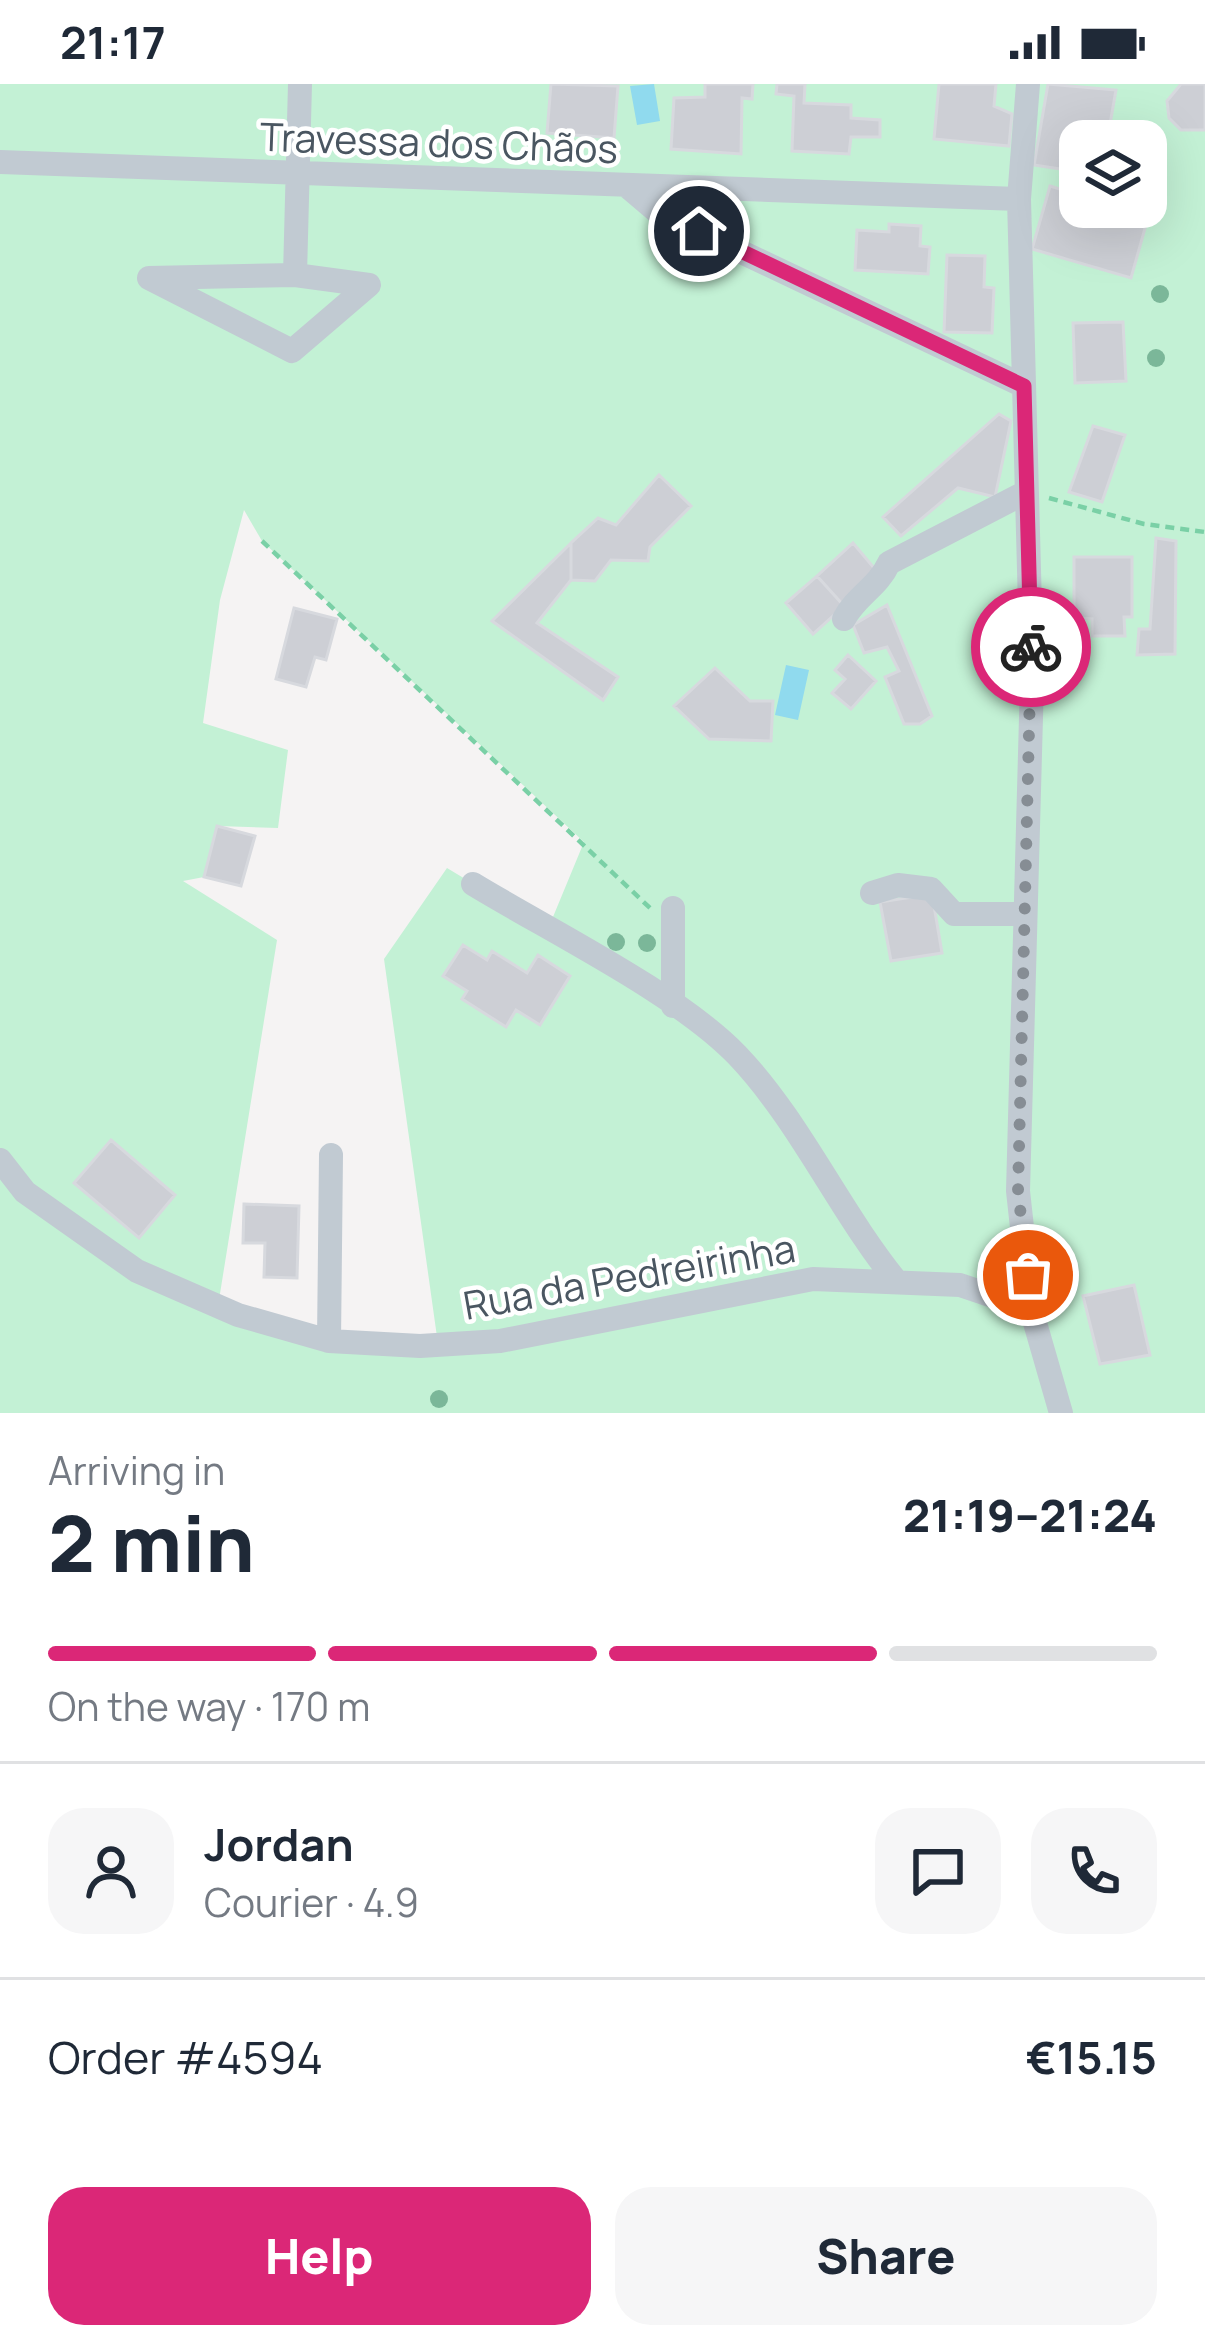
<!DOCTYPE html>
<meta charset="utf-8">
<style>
body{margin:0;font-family:Manrope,sans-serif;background:#f6f6f7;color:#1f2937;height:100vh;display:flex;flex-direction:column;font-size:45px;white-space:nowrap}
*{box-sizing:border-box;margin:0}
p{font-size:39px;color:#747a83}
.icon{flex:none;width:66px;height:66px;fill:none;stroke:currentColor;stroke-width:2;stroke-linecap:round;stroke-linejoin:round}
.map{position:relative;height:1329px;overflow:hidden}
.drawer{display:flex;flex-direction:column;background:#fff;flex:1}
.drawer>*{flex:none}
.controls{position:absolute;left:1059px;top:36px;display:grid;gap:24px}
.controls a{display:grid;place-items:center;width:108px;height:108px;border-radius:24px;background:#fff;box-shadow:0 12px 48px #0002;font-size:60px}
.pin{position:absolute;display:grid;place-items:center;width:102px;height:102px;color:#fff;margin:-51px;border:6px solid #fff;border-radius:50%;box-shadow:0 3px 12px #0007}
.courier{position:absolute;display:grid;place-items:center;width:120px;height:120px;margin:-60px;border:9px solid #db2777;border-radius:50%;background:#fff;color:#222;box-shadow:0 3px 15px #0007}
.overview em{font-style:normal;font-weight:800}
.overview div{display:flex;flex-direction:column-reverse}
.overview{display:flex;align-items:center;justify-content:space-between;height:204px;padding:0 48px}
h1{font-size:78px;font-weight:800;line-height:90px}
.bar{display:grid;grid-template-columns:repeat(4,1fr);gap:18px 12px;align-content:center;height:144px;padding:0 48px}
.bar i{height:15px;border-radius:9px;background:#e0e1e3}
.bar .active{background:#db2777}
.bar p{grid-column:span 4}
.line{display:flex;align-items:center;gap:30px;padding:0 48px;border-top:3px solid #e0e1e3}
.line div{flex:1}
.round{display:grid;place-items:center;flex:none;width:126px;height:126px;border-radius:36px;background:#f6f6f7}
.primary-button{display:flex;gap:24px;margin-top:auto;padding:24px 48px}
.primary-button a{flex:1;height:138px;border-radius:36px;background:#db2777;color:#fff;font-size:48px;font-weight:800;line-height:138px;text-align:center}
.primary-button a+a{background:#f6f6f7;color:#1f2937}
.status{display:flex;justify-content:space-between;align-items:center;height:84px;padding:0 60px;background:#fff;direction:ltr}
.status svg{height:33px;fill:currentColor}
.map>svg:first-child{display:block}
</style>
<div class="status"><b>21:17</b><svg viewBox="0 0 49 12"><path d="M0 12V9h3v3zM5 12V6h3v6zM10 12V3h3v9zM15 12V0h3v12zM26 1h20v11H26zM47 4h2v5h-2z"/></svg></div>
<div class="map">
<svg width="1205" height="1329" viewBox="0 0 1205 1329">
<rect width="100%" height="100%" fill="#f5f3f3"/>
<path fill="#c3f1d5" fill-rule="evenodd" d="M 0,0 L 1205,0 L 1205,1329 L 0,1329 ZM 1080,57 L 1146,57 L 1146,123 L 1080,123 ZM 244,426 L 262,457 L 584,758 L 548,845 L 447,784 L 384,875 L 438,1260 L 239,1231 L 218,1222 L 277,856 L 183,797 L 204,793 L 217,742 L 278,744 L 288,666 L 203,639 L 220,516 Z"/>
<path fill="#90daee" d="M 654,0 L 660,37 L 637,41 L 630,2 Z
M 786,581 L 809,586 L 798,636 L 775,631 Z"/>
<path fill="#cdcfd5" stroke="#d7d9de" stroke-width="3" d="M 551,0 L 618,2 L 614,54 L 547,49 Z
M 705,0 L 753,0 L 752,15 L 742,14 L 741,70 L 671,65 L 674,14 L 705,13 Z
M 777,0 L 805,0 L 804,19 L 851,21 L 851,34 L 880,36 L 880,53 L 851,53 L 849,70 L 792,67 L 794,12 L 776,10 Z
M 939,0 L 996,0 L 994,22 L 1012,30 L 1009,62 L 934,55 Z
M 1048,0 L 1116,6 L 1107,57 L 1080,57 L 1080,88 L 1034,81 Z
M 1181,0 L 1205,0 L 1205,46 L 1181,46 L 1169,34 L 1167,17 Z
M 1050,102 L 1080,111 L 1080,123 L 1123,123 L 1149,130 L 1131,194 L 1032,165 Z
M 889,140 L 921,142 L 920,162 L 930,163 L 928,190 L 855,186 L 857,146 L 889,148 Z
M 947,171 L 985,172 L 984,203 L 994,204 L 992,249 L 944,248 Z
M 1123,238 L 1126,297 L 1075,299 L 1073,239 Z
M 999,330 L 1011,337 L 995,413 L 958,404 L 901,452 L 883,433 Z
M 1093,342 L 1125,351 L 1102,418 L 1069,408 Z
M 659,391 L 691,422 L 650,463 L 648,477 L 611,476 L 595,497 L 571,496 L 571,459 L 598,434 L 616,441 Z
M 1156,454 L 1176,457 L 1175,570 L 1137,571 L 1139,545 L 1150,545 Z
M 571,459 L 571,496 L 537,539 L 618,593 L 603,616 L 492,537 Z
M 853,459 L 880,491 L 844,522 L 817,492 Z
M 1074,473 L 1132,473 L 1132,533 L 1124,533 L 1125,552 L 1092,552 L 1092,535 L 1074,534 Z
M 817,492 L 844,522 L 813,550 L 786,519 Z
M 887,521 L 932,632 L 920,640 L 904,640 L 885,593 L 899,587 L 887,563 L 864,569 L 853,541 Z
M 294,524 L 337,535 L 326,576 L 315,573 L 306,603 L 276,595 Z
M 848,571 L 876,597 L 851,625 L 832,609 L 845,595 L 835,586 Z
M 715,584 L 750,617 L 773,617 L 771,657 L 709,655 L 674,622 Z
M 217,742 L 255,752 L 241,802 L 204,793 Z
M 932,810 L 942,869 L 891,877 L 880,818 Z
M 463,861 L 487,876 L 492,867 L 527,889 L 538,871 L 570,892 L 540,941 L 516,926 L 506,943 L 462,915 L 467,907 L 443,892 Z
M 111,1056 L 175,1111 L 139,1154 L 74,1099 Z
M 244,1120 L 299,1122 L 297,1194 L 264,1193 L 265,1159 L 243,1159 Z
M 1134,1201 L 1150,1271 L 1100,1280 L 1083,1212 Z"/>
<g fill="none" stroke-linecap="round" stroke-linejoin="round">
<path stroke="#7ad0a6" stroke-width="4.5" stroke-dasharray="9 6" stroke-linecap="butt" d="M 1049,414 L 1144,440 L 1205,448
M 262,457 L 650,824"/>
<path stroke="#c1cad2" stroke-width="24" d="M 1028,0 L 1019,115 L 1032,597 L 1018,1107 L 1031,1225 L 1061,1329
M 0,78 L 1019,115
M 626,101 L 659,129 L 1024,302
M 295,191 L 369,201 L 292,267 L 149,194 Z
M 295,191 L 300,0
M 844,535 C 856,512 878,503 889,479 L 1026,408
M 473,800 C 550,847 677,909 737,971 C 800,1037 839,1127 897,1198
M 872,809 L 898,801 L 931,805 L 954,830 L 1025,830
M 673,922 L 673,824
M 0,1076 L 25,1108 L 137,1187 L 238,1231 L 329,1257 L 420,1262 L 500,1257 L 813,1195 L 960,1201 L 1031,1225
M 329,1257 L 331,1071"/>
</g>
<g fill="#7bb799">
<circle cx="1160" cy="210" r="9"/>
<circle cx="1156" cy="274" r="9"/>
<circle cx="616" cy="858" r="9"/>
<circle cx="647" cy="859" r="9"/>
<circle cx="439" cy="1315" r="9"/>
</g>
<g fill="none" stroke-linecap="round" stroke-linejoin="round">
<path stroke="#868d94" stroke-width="12" stroke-dasharray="0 21.6" d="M 1028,1191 L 1018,1107 L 1031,563"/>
<path stroke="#db2777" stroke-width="15" d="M 699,147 L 1024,302 L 1031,563"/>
</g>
<g text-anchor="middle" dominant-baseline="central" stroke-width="9" stroke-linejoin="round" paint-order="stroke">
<g font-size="39" fill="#4a5661" stroke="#fff">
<text transform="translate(439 58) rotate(2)">Travessa dos Chãos</text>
<text transform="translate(629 1192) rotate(-10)">Rua da Pedreirinha</text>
</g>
</g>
</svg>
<div class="controls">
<a><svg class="icon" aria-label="layers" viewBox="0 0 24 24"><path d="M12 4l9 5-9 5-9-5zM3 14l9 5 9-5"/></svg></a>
</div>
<div class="pin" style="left:1028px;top:1191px;background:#ea580c"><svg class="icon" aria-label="bag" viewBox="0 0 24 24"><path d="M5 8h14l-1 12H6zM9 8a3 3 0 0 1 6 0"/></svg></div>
<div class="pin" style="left:699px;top:147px;background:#1f2937"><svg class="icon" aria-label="home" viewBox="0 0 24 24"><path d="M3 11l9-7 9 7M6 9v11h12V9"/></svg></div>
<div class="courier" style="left:1031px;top:563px"><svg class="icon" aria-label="bike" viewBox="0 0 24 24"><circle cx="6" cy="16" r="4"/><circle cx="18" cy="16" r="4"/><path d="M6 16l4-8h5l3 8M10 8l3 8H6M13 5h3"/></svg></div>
</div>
<section class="drawer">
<div class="overview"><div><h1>2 min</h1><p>Arriving in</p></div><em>21:19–21:24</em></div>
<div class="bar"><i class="active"></i><i class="active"></i><i class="active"></i><i></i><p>On the way · 170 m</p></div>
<div class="line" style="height:216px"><a class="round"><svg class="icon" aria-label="person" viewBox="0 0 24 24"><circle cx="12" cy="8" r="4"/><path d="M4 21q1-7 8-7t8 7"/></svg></a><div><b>Jordan</b><p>Courier · 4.9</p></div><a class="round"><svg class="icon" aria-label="chat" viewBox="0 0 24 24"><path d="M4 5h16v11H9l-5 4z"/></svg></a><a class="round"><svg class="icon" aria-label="phone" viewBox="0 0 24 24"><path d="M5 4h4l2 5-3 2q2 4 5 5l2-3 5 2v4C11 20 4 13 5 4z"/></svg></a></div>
<div class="line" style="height:156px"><div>Order #4594</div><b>€15.15</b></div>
<div class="primary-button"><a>Help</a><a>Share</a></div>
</section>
